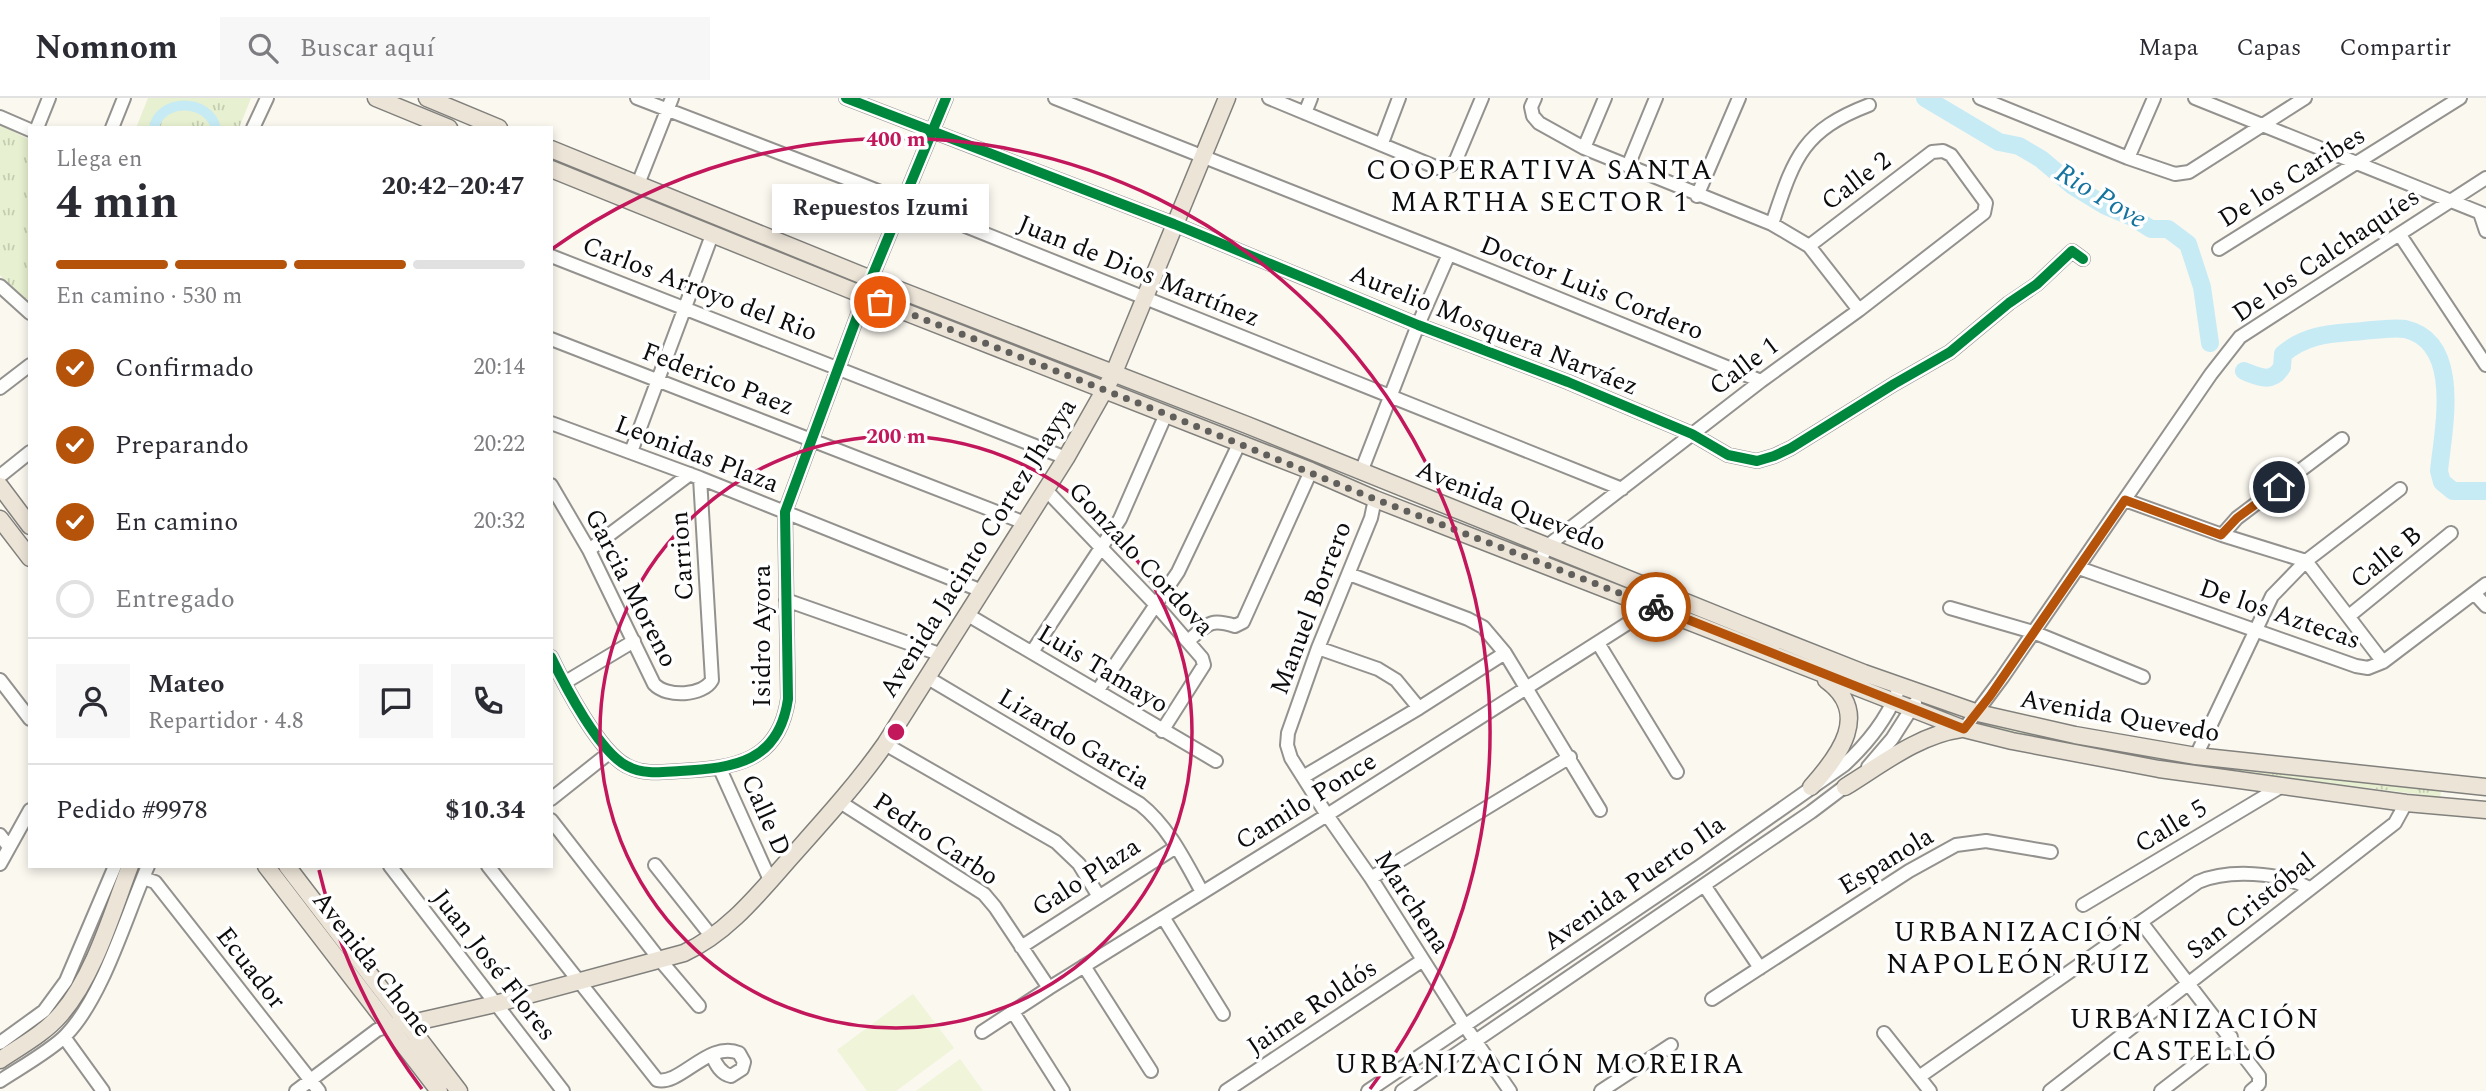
<!DOCTYPE html>
<html lang="es">
<meta charset="utf-8">
<style>
body{margin:0;font-family:Spectral,serif;background:#f7f7f7;color:#2b2b33;height:100vh;display:flex;flex-direction:column;font-size:26px;white-space:nowrap}
*{box-sizing:border-box;margin:0}
p{font-size:23px;color:#7c7c81}
.icon{flex:none;width:38px;height:38px;fill:none;stroke:currentColor;stroke-width:2;stroke-linecap:round;stroke-linejoin:round}
.map{position:relative;flex:1;overflow:hidden}
.sheet{position:absolute;left:28px;top:28px;width:525px;height:742px;display:flex;flex-direction:column;background:#fff;border-radius:0px;box-shadow:0 4px 10px #0003}
.sheet>*{flex:none}
.pin{position:absolute;display:grid;place-items:center;width:60px;height:60px;color:#fff;margin:-30px;border:4px solid #fff;border-radius:50%;box-shadow:0 2px 7px #0007}
.courier{position:absolute;display:grid;place-items:center;width:70px;height:70px;margin:-35px;border:5px solid #b45309;border-radius:50%;background:#fff;color:#222;box-shadow:0 2px 9px #0007}
.bubble{position:absolute;height:49px;border-radius:0px;background:#fff;box-shadow:0 4px 10px #0003;font-size:23px;font-weight:700;line-height:49px;text-align:center}
.headline em{font-style:normal;font-weight:700}
.headline div{display:flex;flex-direction:column-reverse}
.headline{display:flex;align-items:center;justify-content:space-between;height:119px;padding:0 28px}
h1{font-size:46px;font-weight:700;line-height:52px}
.bar{display:grid;grid-template-columns:repeat(4,1fr);gap:10px 7px;align-content:center;height:84px;padding:0 28px}
.bar i{height:9px;border-radius:5px;background:#e1e1e2}
.bar .selected{background:#b45309}
.bar p{grid-column:span 4}
.line{display:flex;align-items:center;gap:18px;padding:0 28px;border-top:2px solid #e1e1e2}
.line div{flex:1}
.round{display:grid;place-items:center;flex:none;width:74px;height:74px;border-radius:0px;background:#f7f7f7}
ol{padding:0 28px;list-style:none}
li{display:flex;align-items:center;gap:21px;height:77px}
li p{margin-inline-start:auto}
li .icon{padding:7px;border-radius:50%;background:#b45309;color:#fff;stroke-width:4}
li:last-child{color:#7c7c81}
li i{width:38px;height:38px;border:4px solid #e1e1e2;border-radius:50%}
header{display:flex;align-items:center;gap:42px;box-sizing:border-box;height:98px;padding:0 35px;background:#fff;border-bottom:2px solid #e1e1e2}
header strong{font-size:33px}
nav{display:flex;gap:38px;margin-inline-start:auto;font-size:24px}
.search{width:490px;height:63px;background:#f7f7f7;display:flex;align-items:center;gap:18px;box-sizing:border-box;padding:0 24px;border-radius:0px;color:#7c7c81;font-size:26px}
.map>svg:first-child{display:block}
</style>
<header>
<strong>Nomnom</strong>
<div class="search"><svg class="icon" aria-label="search" viewBox="0 0 24 24"><circle cx="10" cy="10" r="6"/><path d="M15 15l6 6"/></svg>Buscar aquí</div>
<nav><a>Mapa</a><a>Capas</a><a>Compartir</a></nav>
</header>
<div class="map">
<svg width="2486" height="993" viewBox="0 0 2486 993">
<defs>
<pattern id="park-tufts" width="24" height="20" patternUnits="userSpaceOnUse" patternTransform="scale(1.75)"><rect width="24" height="20" fill="#e7f0d0"/><path d="M3 7l-1-3M5 7V3M7 7l1-3M15 17l-1-3M17 17v-4M19 17l1-3" fill="none" stroke="#c5cdb1"/></pattern>
</defs>
<rect width="100%" height="100%" fill="#fbf8f0"/>
<path fill="url(#park-tufts)" d="M 148,0 L 251,0 L 239,30 L 136,30 Z
M 0,27 L 30,42 L 30,203 L 13,192 L 0,177 Z
M 1984,623 L 2182,663 L 2441,693 L 2440,699 L 2181,666 L 1983,629 Z"/>
<path fill="#f0f4d9" d="M 913,896 L 954,950 L 896,993 L 867,993 L 837,952 Z
M 960,961 L 983,993 L 916,993 Z"/>
<g fill="none" stroke-linecap="round" stroke-linejoin="round">
<path stroke="#c6ebf5" stroke-width="10" d="M 154,30 C 160,0 208,0 216,30"/>
<path stroke="#c6ebf5" stroke-width="18" d="M 1925,0 L 1999,44 L 2019,48 L 2041,61 L 2073,88 L 2106,108 L 2132,119 L 2151,131 L 2168,131 L 2188,146 L 2202,189 L 2210,245
M 2244,273 C 2259,279 2272,286 2282,269 L 2283,256 C 2308,235 2332,236 2363,233 C 2375,232 2393,229 2405,231 C 2463,244 2443,332 2439,373 L 2442,384 L 2453,393 L 2486,393"/>
<g stroke="#94928f" stroke-width="16">
<path id="minor" d="M 637,0 L 858,85 L 1622,391
M 846,0 L 1174,126 L 1418,227 L 1568,284 L 1692,336 L 1728,357 L 1757,363 L 1774,358 L 1791,350 L 1894,286 L 1950,254 L 2009,205 L 2037,186 L 2072,153 L 2083,161
M 1055,0 L 1449,156 L 1761,283
M 1269,0 L 1438,70 L 1451,67 L 1456,62 L 1482,0
M 1535,0 L 1531,9 L 1533,18 L 1539,25 L 1584,50 L 1772,126 L 1809,148 L 1859,212
M 1980,0 L 2128,60 L 2175,76 L 2189,74 L 2305,0
M 2195,0 L 2486,117
M 1305,15 L 1311,0
M 0,19 L 30,32
M 37,30 L 49,0
M 112,30 L 124,0
M 253,30 L 267,0
M 1382,45 L 1399,0
M 1584,50 L 1605,0
M 2128,60 L 2154,0
M 1628,68 L 1656,0
M 638,86 L 672,0
M 1697,98 L 1739,0
M 2480,115 L 2486,133
M 1772,126 C 1794,61 1801,33 1869,7
M 2400,137 L 2486,267
M 2219,151 L 2460,0
M 551,158 L 1066,360
M 0,188 L 30,215
M 551,241 L 1025,425
M 0,290 L 30,267
M 551,325 L 700,380 L 982,493
M 631,354 L 712,137
M 1361,374 L 1418,227 L 1449,156
M 0,378 L 30,354
M 551,387 L 589,452 L 654,586 C 667,600 703,598 712,582 L 700,380
M 1046,392 L 1156,507 L 1202,560 L 1204,567 L 1162,633
M 1375,401 L 1371,420 L 1318,550 L 1288,635 L 1287,647 L 1291,660 L 1327,717 L 1371,780 L 1465,928 L 1510,993
M 2125,402 L 2222,437 L 2306,463 L 2383,564
M 2222,437 L 2237,420 L 2342,341
M 589,452 L 690,376
M 1540,465 L 1546,449 L 1761,283 L 1859,212 L 1984,115 L 1986,105 L 1951,57 L 1943,53 L 1932,54 L 1809,148
M 2079,470 L 2356,568 L 2368,570 L 2383,564 L 2486,486
M 1349,476 L 1468,521 L 1483,529 L 1505,555 L 1600,712
M 2474,495 L 2486,508
M 786,502 L 942,557
M 1950,510 L 2033,534 L 2143,579
M 968,517 L 1216,663
M 2349,518 L 2451,435
M 1188,543 C 1208,526 1209,520 1235,528 L 1243,524 L 1311,373
M 1598,545 L 1677,674
M 1318,550 L 1378,571 L 1396,582 L 1419,610
M 1032,554 L 1120,421 L 1166,316
M 551,559 C 565,588 599,654 627,668 C 644,677 662,674 680,673 C 735,670 779,664 788,601 L 785,414 L 871,181 L 946,0
M 928,580 L 1140,706 C 1168,728 1185,763 1202,794
M 0,582 L 30,621
M 564,585 L 634,543
M 1098,592 L 1178,474 L 1239,346
M 1964,631 L 2002,580 L 2211,276 L 2240,239 L 2486,80
M 885,646 L 1056,744 L 1079,766 L 1098,797
M 2196,658 L 2272,498 L 2306,463 L 2400,391
M 1868,669 L 1892,641 L 1915,605
M 720,671 L 770,782
M 1303,679 L 1419,610 L 1505,555
M 551,701 L 609,655
M 840,704 L 984,796 L 995,809 L 1049,890
M 551,722 L 660,862 L 699,908
M 0,737 L 9,749
M 0,766 L 30,712
M 655,767 L 712,839
M 390,768 L 563,993
M 488,768 L 657,982 C 680,988 709,942 739,955 L 744,964 L 742,971 L 731,978 C 721,976 716,967 712,957
M 143,780 L 155,784 L 319,993
M 1371,780 L 1570,659
M 1704,787 L 1760,870
M 2083,807 L 2282,688
M 1163,819 L 1223,916
M 2141,824 L 2259,978 L 2259,986 L 2251,993
M 1021,849 L 1176,749
M 1084,868 L 1151,973
M 1712,901 L 1909,773 L 1956,747 L 1986,743 L 2051,754
M 1013,914 L 1063,993
M 982,934 L 1049,890 L 1327,717 L 1644,515 L 1652,508
M 1884,935 L 1930,993
M 64,939 L 103,993
M 0,945 L 44,913 L 66,883 L 115,768
M 1919,979 L 2198,784 C 2228,771 2280,774 2309,790
M 0,983 C 18,971 52,952 66,937 C 103,899 126,818 148,768
M 296,993 L 377,932 L 389,928
M 1226,993 L 1423,862
M 1368,993 L 1699,769 L 1844,667 C 1867,646 1885,624 1897,595
M 1402,993 L 1811,714 L 1852,683
M 1601,993 L 1671,947
M 2050,993 L 2395,725 L 2406,705
M 2161,993 L 2231,939"/>
</g>
<g stroke="#81807c" stroke-width="19">
<path id="major" d="M 376,0 L 449,30
M 427,0 L 499,30
M 551,51 L 871,181 L 1247,327 L 1740,526 L 1864,575 L 1978,615 L 2075,637 L 2196,658 L 2486,689
M 551,71 L 895,210 L 1311,373 L 1375,401 L 1964,631 L 2012,643 L 2159,671 L 2406,705 L 2486,712
M 0,388 L 30,428
M 0,421 L 30,460
M 1811,689 C 1839,658 1872,615 1826,582
M 1845,689 C 1881,667 1918,637 1961,631
M 266,768 L 439,993
M 287,768 L 459,993
M 389,928 L 407,926 L 495,906 L 684,855 C 728,835 760,794 792,758 C 824,722 857,686 885,646 L 1066,360 L 1113,277 L 1227,0
M 0,962 C 21,948 45,935 61,916 C 94,878 112,815 130,768"/>
</g>
<use href="#minor" stroke="#fefefd" stroke-width="12"/>
<use href="#major" stroke="#ece4d7" stroke-width="16"/>
<g stroke="#fff" stroke-width="15">
<path id="cycleway" d="M 846,0 L 1174,126 L 1418,227 L 1568,284 L 1692,336 L 1728,357 L 1757,363 L 1774,358 L 1791,350 L 1894,286 L 1950,254 L 2009,205 L 2037,186 L 2072,153 L 2083,161
M 551,559 C 565,588 599,654 627,668 C 644,677 662,674 680,673 C 735,670 779,664 788,601 L 785,414 L 871,181 L 946,0"/>
</g>
<use href="#cycleway" stroke="#00873e" stroke-width="10"/>
</g>
<g fill="none" stroke-linecap="round" stroke-linejoin="round">
<path stroke="#605f5c" stroke-width="7" stroke-dasharray="0 12.6" d="M 880,204 L 1166,316 L 1375,401 L 1656,509"/>
<path stroke="#b45309" stroke-width="9" d="M 1656,509 L 1964,631 L 1990,598 L 2125,402 L 2221,437 L 2237,420 L 2279,389"/>
</g>
<g fill="none" stroke="#c2185b" stroke-width="3.5">
<circle cx="896" cy="634" r="296"/>
<path d="M422 991A593 593 0 0 1 319 772M552 151A593 593 0 0 1 1370 991"/>
</g>
<g text-anchor="middle" dominant-baseline="central" stroke-width="7" stroke-linejoin="round" paint-order="stroke">
<g font-size="26" fill="#0c0c0c" stroke="#fff">
<text transform="translate(2292 79) rotate(-32)">De los Caribes</text>
<text transform="translate(1856 83) rotate(-37)">Calle 2</text>
<text transform="translate(2326 157) rotate(-34)">De los Calchaquíes</text>
<text transform="translate(1139 173) rotate(22)">Juan de Dios Martínez</text>
<text transform="translate(1592 190) rotate(22)">Doctor Luis Cordero</text>
<text transform="translate(700 191) rotate(21)">Carlos Arroyo del Rio</text>
<text transform="translate(1494 232) rotate(22)">Aurelio Mosquera Narváez</text>
<text transform="translate(1744 268) rotate(-37)">Calle 1</text>
<text transform="translate(718 281) rotate(21)">Federico Paez</text>
<text transform="translate(697 356) rotate(21)">Leonidas Plaza</text>
<text transform="translate(1511 408) rotate(22)">Avenida Quevedo</text>
<text transform="translate(978 450) rotate(-58)">Avenida Jacinto Cortez Jhayya</text>
<text transform="translate(682 458) rotate(-94)">Carrion</text>
<text transform="translate(2386 459) rotate(-39)">Calle B</text>
<text transform="translate(1141 461) rotate(47)">Gonzalo Cordova</text>
<text transform="translate(631 490) rotate(63)">Garcia Moreno</text>
<text transform="translate(1311 510) rotate(-69)">Manuel Borrero</text>
<text transform="translate(2280 516) rotate(19)">De los Aztecas</text>
<text transform="translate(762 538) rotate(-90)">Isidro Ayora</text>
<text transform="translate(1103 571) rotate(31)">Luis Tamayo</text>
<text transform="translate(2120 618) rotate(10)">Avenida Quevedo</text>
<text transform="translate(1074 641) rotate(31)">Lizardo Garcia</text>
<text transform="translate(1306 703) rotate(-32)">Camilo Ponce</text>
<text transform="translate(766 717) rotate(66)">Calle D</text>
<text transform="translate(2171 728) rotate(-31)">Calle 5</text>
<text transform="translate(936 741) rotate(34)">Pedro Carbo</text>
<text transform="translate(1886 763) rotate(-31)">Espanola</text>
<text transform="translate(1086 779) rotate(-33)">Galo Plaza</text>
<text transform="translate(1634 785) rotate(-35)">Avenida Puerto Ila</text>
<text transform="translate(1412 804) rotate(57)">Marchena</text>
<text transform="translate(2251 808) rotate(-38)">San Cristóbal</text>
<text transform="translate(372 866) rotate(52)">Avenida Chone</text>
<text transform="translate(494 867) rotate(52)">Juan José Flores</text>
<text transform="translate(251 870) rotate(52)">Ecuador</text>
<text transform="translate(1312 909) rotate(-34)">Jaime Roldós</text>
</g>
<g font-size="28" letter-spacing="2" fill="#0c0c0c" stroke="#fff">
<text x="1540" y="72">COOPERATIVA SANTA<tspan x="1540" dy="32">MARTHA SECTOR 1</tspan></text>
<text x="2019" y="834">URBANIZACIÓN<tspan x="2019" dy="32">NAPOLEÓN RUIZ</tspan></text>
<text x="2195" y="921">URBANIZACIÓN<tspan x="2195" dy="32">CASTELLÓ</tspan></text>
<text x="1540" y="966">URBANIZACIÓN MOREIRA</text>
</g>
<g font-size="28" font-style="italic" fill="#14739f" stroke="#fff">
<text transform="translate(2101 98) rotate(31)">Rio Pove</text>
</g>
</g>
<circle cx="896" cy="634" r="10" fill="#c2185b" stroke="#fff" stroke-width="3.5"/>
<g font-size="21" text-anchor="middle" font-weight="bold" fill="#c2185b" stroke="#fff" stroke-width="7" stroke-linejoin="round" paint-order="stroke">
<text x="896" y="48">400 m</text>
<text x="896" y="345">200 m</text>
</g>
</svg>
<div class="pin" style="left:880px;top:204px;background:#ea580c"><svg class="icon" aria-label="bag" viewBox="0 0 24 24"><path d="M5 8h14l-1 12H6zM9 8a3 3 0 0 1 6 0"/></svg></div>
<div class="pin" style="left:2279px;top:389px;background:#1f2937"><svg class="icon" aria-label="home" viewBox="0 0 24 24"><path d="M3 11l9-7 9 7M6 9v11h12V9"/></svg></div>
<div class="courier" style="left:1656px;top:509px"><svg class="icon" aria-label="bike" viewBox="0 0 24 24"><circle cx="6" cy="16" r="4"/><circle cx="18" cy="16" r="4"/><path d="M6 16l4-8h5l3 8M10 8l3 8H6M13 5h3"/></svg></div>
<div class="bubble" style="left:772px;top:86px;width:217px">Repuestos Izumi</div>
<section class="sheet">
<div class="headline"><div><h1>4 min</h1><p>Llega en</p></div><em>20:42–20:47</em></div>
<div class="bar"><i class="selected"></i><i class="selected"></i><i class="selected"></i><i></i><p>En camino · 530 m</p></div>
<ol>
<li><svg class="icon" aria-label="check" viewBox="0 0 24 24"><path d="M5 12l5 5 9-10"/></svg>Confirmado<p>20:14</p></li>
<li><svg class="icon" aria-label="check" viewBox="0 0 24 24"><path d="M5 12l5 5 9-10"/></svg>Preparando<p>20:22</p></li>
<li><svg class="icon" aria-label="check" viewBox="0 0 24 24"><path d="M5 12l5 5 9-10"/></svg>En camino<p>20:32</p></li>
<li><i></i>Entregado</li>
</ol>
<div class="line" style="height:126px"><a class="round"><svg class="icon" aria-label="person" viewBox="0 0 24 24"><circle cx="12" cy="8" r="4"/><path d="M4 21q1-7 8-7t8 7"/></svg></a><div><b>Mateo</b><p>Repartidor · 4.8</p></div><a class="round"><svg class="icon" aria-label="chat" viewBox="0 0 24 24"><path d="M4 5h16v11H9l-5 4z"/></svg></a><a class="round"><svg class="icon" aria-label="phone" viewBox="0 0 24 24"><path d="M5 4h4l2 5-3 2q2 4 5 5l2-3 5 2v4C11 20 4 13 5 4z"/></svg></a></div>
<div class="line" style="height:91px"><div>Pedido #9978</div><b>$10.34</b></div>
</section>
</div>
